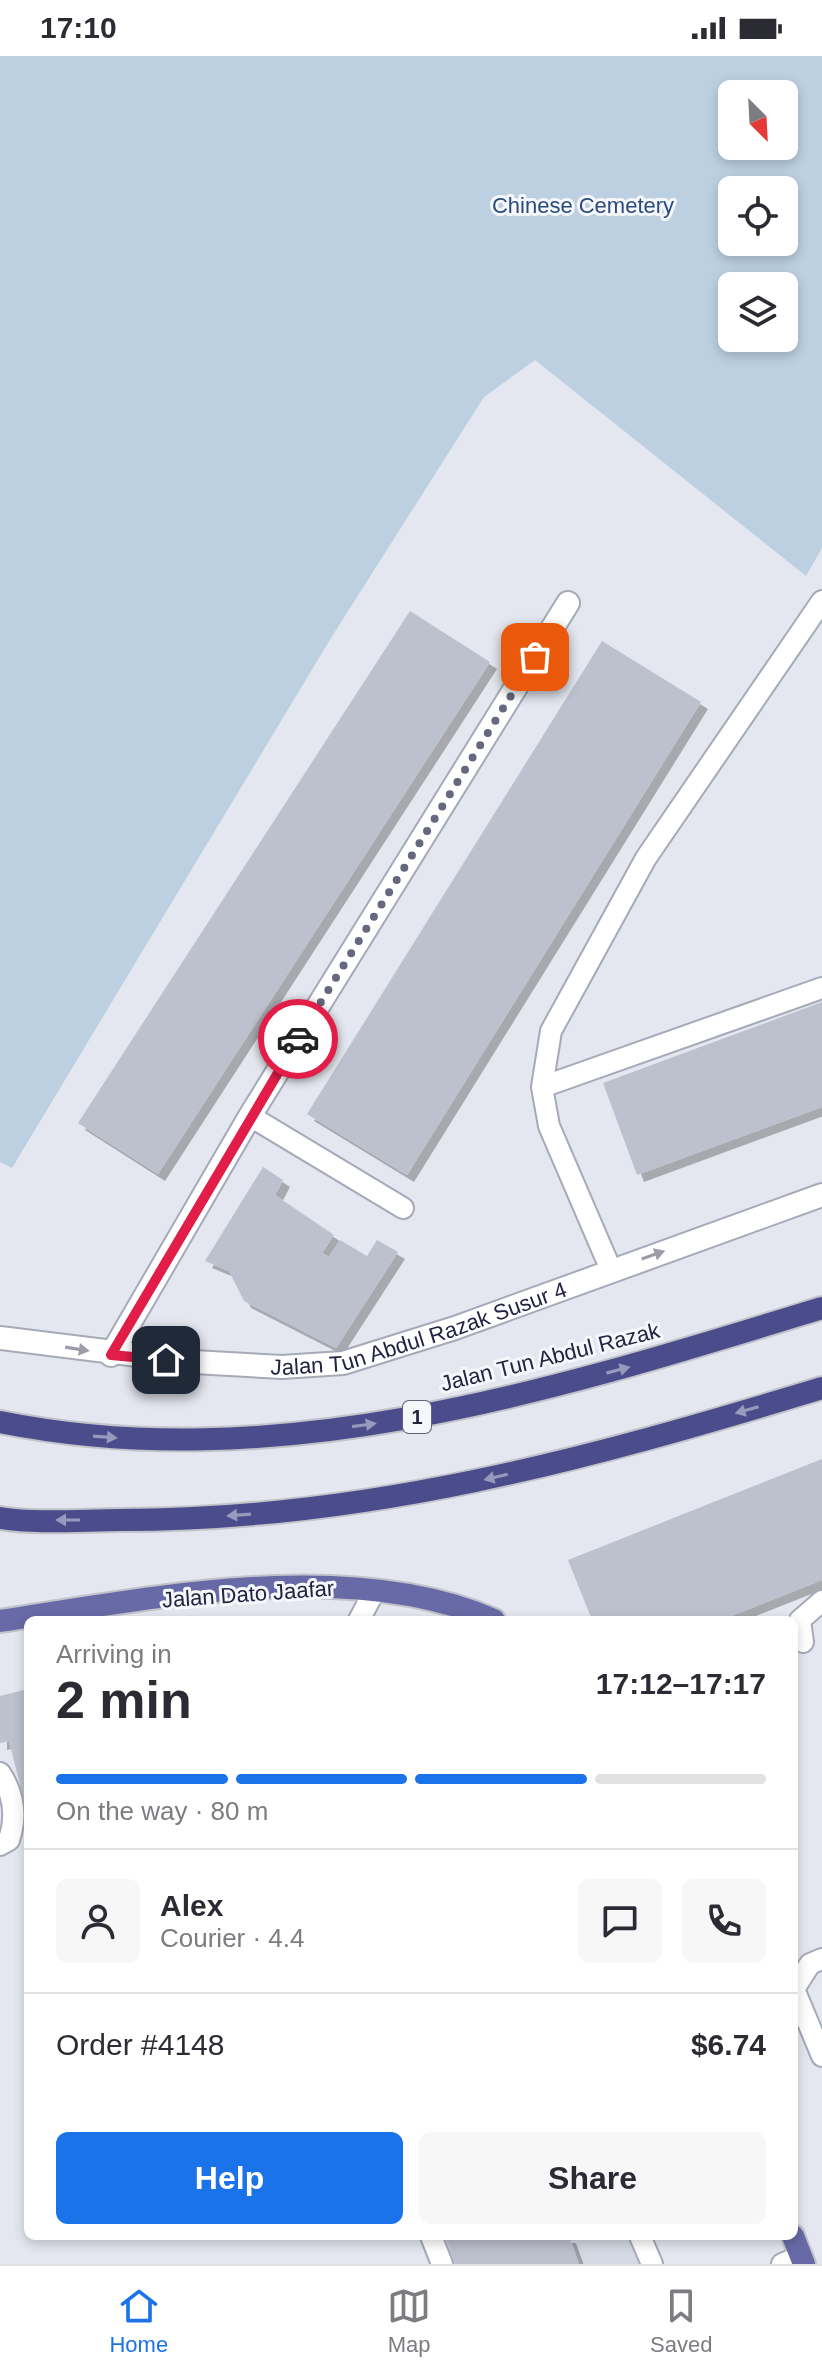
<!DOCTYPE html>
<meta charset="utf-8">
<style>
body{margin:0;font-family:Arial,sans-serif;background:#f7f7f7;color:#2b2b33;height:100vh;display:flex;flex-direction:column;font-size:30px;white-space:nowrap}
*{box-sizing:border-box;margin:0}
p{font-size:26px;color:#7c7c81}
.icon{flex:none;width:44px;height:44px;fill:none;stroke:currentColor;stroke-width:2;stroke-linecap:round;stroke-linejoin:round}
.map{position:relative;flex:1;overflow:hidden}
.panel{position:absolute;left:24px;top:1560px;width:774px;height:624px;display:flex;flex-direction:column;background:#fff;border-radius:12px;box-shadow:0 4px 12px #0003}
.panel>*{flex:none}
.needle{width:52px;rotate:156deg}
.buttons{position:absolute;left:718px;top:24px;display:grid;gap:16px}
.buttons a{display:grid;place-items:center;width:80px;height:80px;border-radius:12px;background:#fff;box-shadow:0 4px 12px #0003;font-size:40px}
.pin{position:absolute;display:grid;place-items:center;width:68px;height:68px;color:#fff;margin:-34px;border-radius:16px;box-shadow:0 4px 12px #0006}
.courier{position:absolute;display:grid;place-items:center;width:80px;height:80px;margin:-40px;border:6px solid #e11d48;border-radius:50%;background:#fff;color:#222;box-shadow:0 2px 10px #0007}
.overview em{font-style:normal;font-weight:700}
.overview div{display:flex;flex-direction:column-reverse}
.overview{display:flex;align-items:center;justify-content:space-between;height:136px;padding:0 32px}
h1{font-size:52px;font-weight:700;line-height:60px}
.bar{display:grid;grid-template-columns:repeat(4,1fr);gap:12px 8px;align-content:center;height:96px;padding:0 32px}
.bar i{height:10px;border-radius:6px;background:#e1e1e2}
.bar .on{background:#1a73e8}
.bar p{grid-column:span 4}
.line{display:flex;align-items:center;gap:20px;padding:0 32px;border-top:2px solid #e1e1e2}
.line div{flex:1}
.round{display:grid;place-items:center;flex:none;width:84px;height:84px;border-radius:12px;background:#f7f7f7}
.action{display:flex;gap:16px;margin-top:auto;padding:16px 32px}
.action a{flex:1;height:92px;border-radius:12px;background:#1a73e8;color:#fff;font-size:32px;font-weight:700;line-height:92px;text-align:center}
.action a+a{background:#f7f7f7;color:#2b2b33}
.status{display:flex;justify-content:space-between;align-items:center;height:56px;padding:0 40px;background:#fff;direction:ltr}
.status svg{height:22px;fill:currentColor}
.tab-bar{display:flex;justify-content:space-around;align-items:center;height:112px;border-top:2px solid #e1e1e2;background:#fff;font-size:22px;color:#7c7c81}
.tab-bar a{display:grid;justify-items:center;gap:4px}
.tab-bar .on{color:#1a73e8}
.map>svg:first-child{display:block}
</style>
<div class="status"><b>17:10</b><svg viewBox="0 0 49 12"><path d="M0 12V9h3v3zM5 12V6h3v6zM10 12V3h3v9zM15 12V0h3v12zM26 1h20v11H26zM47 4h2v5h-2z"/></svg></div>
<div class="map">
<svg width="822" height="2208" viewBox="0 0 822 2208">
<defs>
<filter id="shadow"><feDropShadow dx="7" dy="7" stdDeviation="0" flood-color="#0004"/></filter>
</defs>
<rect width="100%" height="100%" fill="#e4e7ef"/>
<path fill="#d5d9e3" d="M 440,2180 L 632,2180 L 643,2208 L 451,2208 Z"/>
<path fill="#bcd0e1" fill-rule="evenodd" d="M 0,0 L 822,0 L 822,492 L 806,520 L 535,304 L 484,341 L 331,582 L 12,1112 L 0,1106 ZM 732,38 L 784,38 L 784,90 L 732,90 ZM 732,134 L 784,134 L 784,186 L 732,186 ZM 732,230 L 784,230 L 784,282 L 732,282 Z"/>
<path fill="#bdc0cd" filter="url(#shadow)" d="M 410,555 L 490,606 L 158,1118 L 78,1067 Z
M 602,585 L 701,646 L 407,1119 L 307,1058 Z
M 822,946 L 822,1051 L 637,1119 L 603,1027 Z
M 263,1111 L 283,1124 L 275,1139 L 334,1179 L 322,1197 L 329,1201 L 340,1184 L 367,1200 L 377,1184 L 398,1196 L 336,1292 L 244,1245 L 229,1215 L 205,1205 Z
M 822,1403 L 822,1524 L 721,1564 L 592,1564 L 568,1504 Z
M 28,1633 L 28,1756 L 27,1756 L 9,1685 L 0,1687 L 0,1640 Z
M 445,2180 L 569,2180 L 579,2208 L 455,2208 Z"/>
<g fill="none" stroke-linecap="round" stroke-linejoin="round">
<g stroke="#a6a9b8" stroke-width="24">
<path id="service" d="M 542,1031 L 551,975 L 646,802 L 822,545
M 250,1060 L 403,1152
M 611,1214 L 549,1070 L 542,1031 L 822,932
M 359,1564 L 375,1534
M 803,1586 L 800,1564 L 822,1545
M 0,1717 C 14,1738 17,1760 9,1784 L 0,1789
M 822,1903 L 810,1908 L 794,1933 L 822,2000
M 431,2180 L 442,2208
M 640,2180 L 652,2208
M 782,2208 L 801,2200"/>
</g>
<g stroke="#a6a9b8" stroke-width="26">
<g id="minor">
<path id="s1" d="M 0,1282 L 194,1306 L 282,1311 L 343,1307 L 455,1272 L 822,1139"/>
<path d="M 111,1299 L 250,1060 L 568,547"/>
</g>
</g>
<g stroke="#c1c2ca" stroke-width="26">
<path id="primary" d="M 0,1565 C 150,1542 351,1501 494,1564
M 793,2180 L 804,2208"/>
</g>
<g stroke="#c1c2ca" stroke-width="26">
<path id="trunk" d="M 0,1366 C 279,1422 558,1333 822,1252
M 0,1462 C 39,1468 82,1464 121,1464 C 367,1464 589,1403 822,1332"/>
</g>
<use href="#service" stroke="#fff" stroke-width="20"/>
<use href="#minor" stroke="#fff" stroke-width="22"/>
<use href="#primary" stroke="#676aa6" stroke-width="22"/>
<use href="#trunk" stroke="#4a4c8b" stroke-width="22"/>
</g>
<defs><path id="oneway-solid" d="M-6-.8H1V-3.2L6.5 0L1 3.2V.8H-6Z" transform="scale(2)"/></defs>
<g fill="#9c9caa">
<use href="#oneway-solid" transform="translate(653 1199) rotate(-19)"/>
<use href="#oneway-solid" transform="translate(77 1293) rotate(9)"/>
</g>
<g fill="#9799bd">
<use href="#oneway-solid" transform="translate(618 1314) rotate(-15)"/>
<use href="#oneway-solid" transform="translate(747 1354) rotate(164)"/>
<use href="#oneway-solid" transform="translate(364 1369) rotate(-8)"/>
<use href="#oneway-solid" transform="translate(105 1381) rotate(4)"/>
<use href="#oneway-solid" transform="translate(496 1421) rotate(167)"/>
<use href="#oneway-solid" transform="translate(239 1459) rotate(176)"/>
<use href="#oneway-solid" transform="translate(68 1464) rotate(180)"/>
</g>
<g fill="none" stroke-linecap="round" stroke-linejoin="round">
<path stroke="#66687f" stroke-width="8" stroke-dasharray="0 14.4" d="M 298,983 L 535,601"/>
<path stroke="#e11d48" stroke-width="10" d="M 166,1304 L 111,1299 L 298,983"/>
</g>
<g text-anchor="middle" dominant-baseline="central" stroke-width="6" stroke-linejoin="round" paint-order="stroke">
<rect fill="#f5f7fa" stroke="#616379" stroke-width="2" x="403" y="1345" width="28" height="32" rx="6"/>
<g font-size="20" font-weight="bold" fill="#222442">
<text x="417" y="1361">1</text>
</g>
<g font-size="22" fill="#2a4b7b" stroke="#f5f7fa">
<text x="583" y="149">Chinese Cemetery</text>
</g>
<g font-size="22" fill="#222442" stroke="#f5f7fa">
<text stroke="none"><textPath href="#s1" startOffset="426">Jalan Tun Abdul Razak Susur 4</textPath></text>
<text transform="translate(550 1301) rotate(-14)">Jalan Tun Abdul Razak</text>
<text transform="translate(248 1538) rotate(-4)">Jalan Dato Jaafar</text>
</g>
</g>
</svg>
<div class="buttons">
<a><svg class="needle" viewBox="-14 -14 28 28"><path d="M0-13l5 13h-10z" fill="#e53935"/><path d="M0 13l5-13h-10z" fill="#7c7c81"/></svg></a>
<a><svg class="icon" aria-label="locate" viewBox="0 0 24 24"><circle cx="12" cy="12" r="6"/><path d="M12 2v4M12 18v4M2 12h4M18 12h4"/></svg></a>
<a><svg class="icon" aria-label="layers" viewBox="0 0 24 24"><path d="M12 4l9 5-9 5-9-5zM3 14l9 5 9-5"/></svg></a>
</div>
<div class="pin" style="left:535px;top:601px;background:#ea580c"><svg class="icon" aria-label="bag" viewBox="0 0 24 24"><path d="M5 8h14l-1 12H6zM9 8a3 3 0 0 1 6 0"/></svg></div>
<div class="pin" style="left:166px;top:1304px;background:#1f2937"><svg class="icon" aria-label="home" viewBox="0 0 24 24"><path d="M3 11l9-7 9 7M6 9v11h12V9"/></svg></div>
<div class="courier" style="left:298px;top:983px"><svg class="icon" aria-label="car" viewBox="0 0 24 24"><path d="M5 17H2v-5l4-1 3-4h7l3 4 3 1v5h-3M9 17h6M6 11h13"/><circle cx="7" cy="17" r="2"/><circle cx="17" cy="17" r="2"/></svg></div>
<section class="panel">
<div class="overview"><div><h1>2 min</h1><p>Arriving in</p></div><em>17:12–17:17</em></div>
<div class="bar"><i class="on"></i><i class="on"></i><i class="on"></i><i></i><p>On the way · 80 m</p></div>
<div class="line" style="height:144px"><a class="round"><svg class="icon" aria-label="person" viewBox="0 0 24 24"><circle cx="12" cy="8" r="4"/><path d="M4 21q1-7 8-7t8 7"/></svg></a><div><b>Alex</b><p>Courier · 4.4</p></div><a class="round"><svg class="icon" aria-label="chat" viewBox="0 0 24 24"><path d="M4 5h16v11H9l-5 4z"/></svg></a><a class="round"><svg class="icon" aria-label="phone" viewBox="0 0 24 24"><path d="M5 4h4l2 5-3 2q2 4 5 5l2-3 5 2v4C11 20 4 13 5 4z"/></svg></a></div>
<div class="line" style="height:104px"><div>Order #4148</div><b>$6.74</b></div>
<div class="action"><a>Help</a><a>Share</a></div>
</section>
</div>
<nav class="tab-bar">
<a class="on"><svg class="icon" aria-label="home" viewBox="0 0 24 24"><path d="M3 11l9-7 9 7M6 9v11h12V9"/></svg>Home</a>
<a><svg class="icon" aria-label="map" viewBox="0 0 24 24"><path d="M3 6l6-2 6 2 6-2v14l-6 2-6-2-6 2zM9 4v14M15 6v14"/></svg>Map</a>
<a><svg class="icon" aria-label="saved" viewBox="0 0 24 24"><path d="M7 4h10v16l-5-4-5 4z"/></svg>Saved</a>
</nav>
